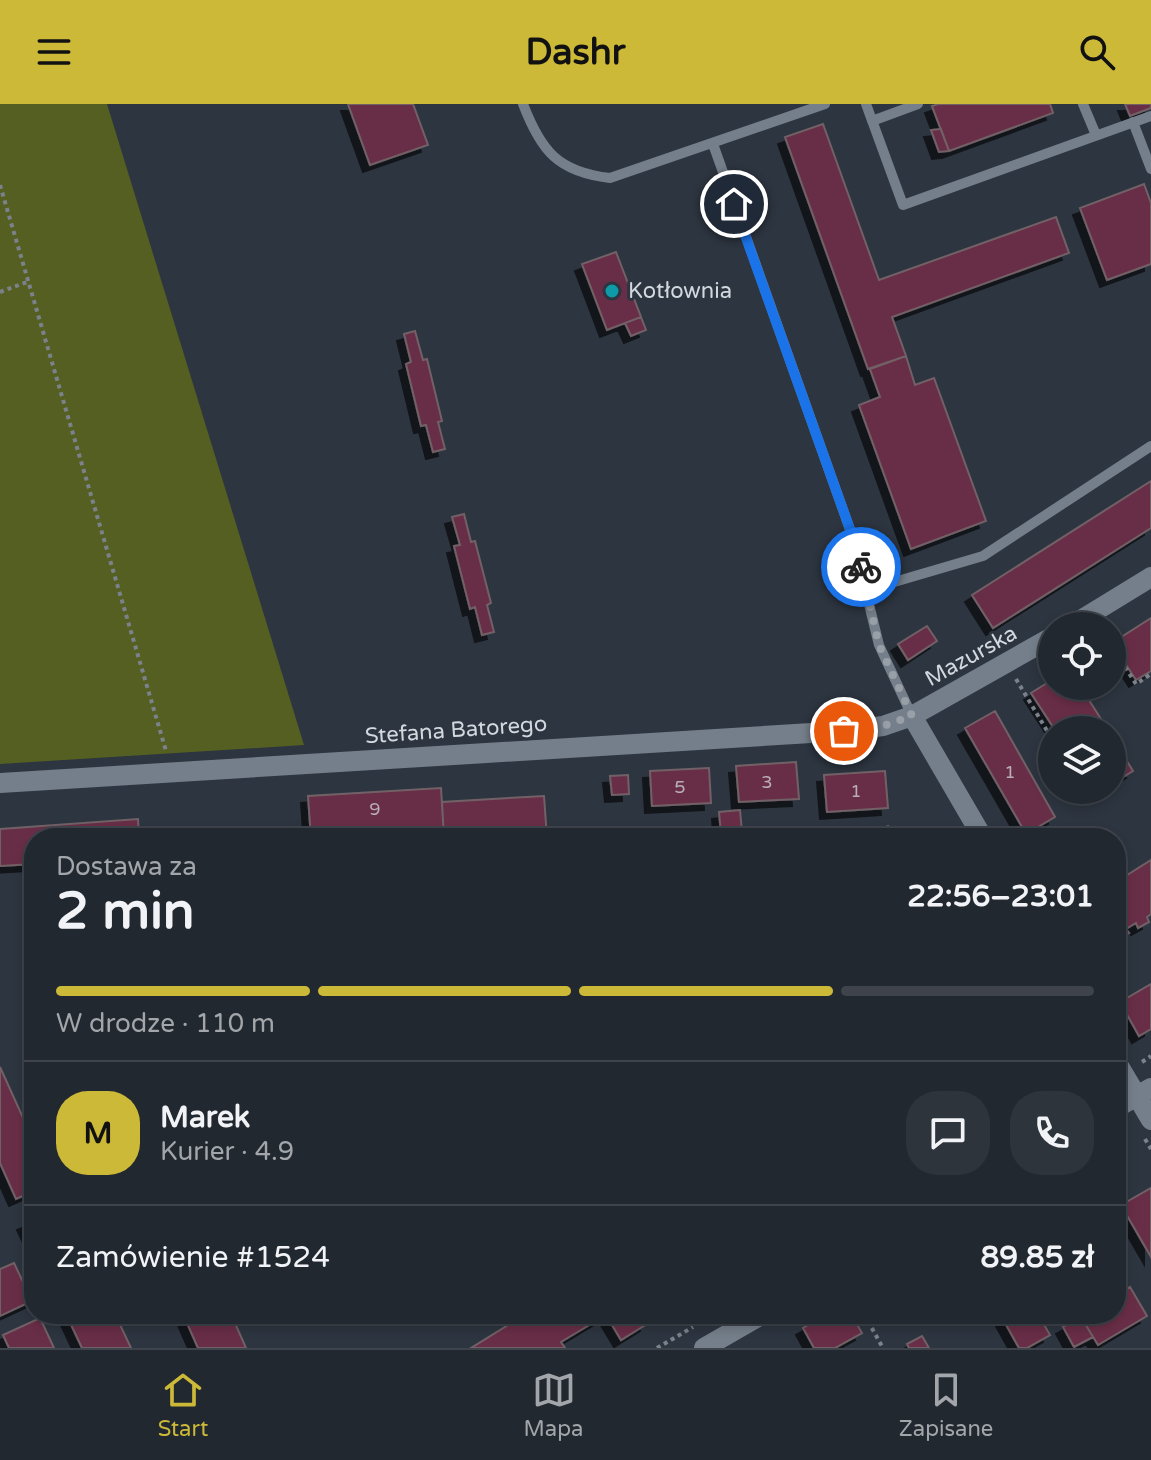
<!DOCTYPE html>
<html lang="pl">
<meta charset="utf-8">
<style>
body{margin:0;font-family:"Varela Round",sans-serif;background:#2e343c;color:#f1f3f6;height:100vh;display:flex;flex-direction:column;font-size:30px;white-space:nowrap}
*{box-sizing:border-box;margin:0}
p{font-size:26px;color:#a2a6ab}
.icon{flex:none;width:44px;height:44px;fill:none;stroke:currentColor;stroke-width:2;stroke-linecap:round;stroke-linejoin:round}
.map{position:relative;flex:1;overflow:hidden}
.panel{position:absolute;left:24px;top:724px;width:1102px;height:496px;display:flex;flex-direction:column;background:#222830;border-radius:32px;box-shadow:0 4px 12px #0003,0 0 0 2px #3f444c}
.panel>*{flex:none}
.controls{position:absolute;left:1038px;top:508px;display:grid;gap:16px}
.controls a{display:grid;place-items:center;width:88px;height:88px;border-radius:50%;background:#222830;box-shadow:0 4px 12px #0003,0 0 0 2px #3f444c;font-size:40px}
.pin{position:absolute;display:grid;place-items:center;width:68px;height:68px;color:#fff;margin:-34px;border:4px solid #fff;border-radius:50%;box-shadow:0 2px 8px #0007}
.courier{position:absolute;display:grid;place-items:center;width:80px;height:80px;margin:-40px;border:6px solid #1a73e8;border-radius:50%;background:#fff;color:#222;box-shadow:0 2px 10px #0007}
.summary em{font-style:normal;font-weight:700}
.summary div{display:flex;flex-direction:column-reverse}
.summary{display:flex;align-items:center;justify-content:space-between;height:136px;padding:0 32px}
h1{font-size:52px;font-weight:700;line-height:60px}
.bar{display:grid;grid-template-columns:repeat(4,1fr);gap:12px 8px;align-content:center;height:96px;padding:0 32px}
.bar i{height:10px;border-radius:6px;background:#3f444c}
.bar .selected{background:#cdb938}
.bar p{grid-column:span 4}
.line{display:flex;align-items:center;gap:20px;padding:0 32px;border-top:2px solid #3f444c}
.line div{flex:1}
.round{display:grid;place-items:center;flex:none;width:84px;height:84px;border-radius:32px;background:#2e343c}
header{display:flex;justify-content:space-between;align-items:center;height:104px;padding:0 32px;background:#cdb938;color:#111;font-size:36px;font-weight:700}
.tab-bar{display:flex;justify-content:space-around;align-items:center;height:112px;border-top:2px solid #3f444c;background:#222830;font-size:22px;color:#a2a6ab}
.tab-bar a{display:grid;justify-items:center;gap:4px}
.tab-bar .selected{color:#cdb938}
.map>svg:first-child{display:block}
</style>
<header><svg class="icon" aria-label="menu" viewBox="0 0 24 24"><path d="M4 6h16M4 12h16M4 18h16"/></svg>Dashr<svg class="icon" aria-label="search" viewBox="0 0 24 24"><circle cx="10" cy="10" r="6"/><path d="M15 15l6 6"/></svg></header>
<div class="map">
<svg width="1151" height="1244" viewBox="0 0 1151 1244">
<defs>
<filter id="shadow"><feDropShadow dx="-7" dy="7" stdDeviation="0" flood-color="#0009"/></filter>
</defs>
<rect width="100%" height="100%" fill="#2d3540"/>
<path fill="#545f21" d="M 0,0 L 107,0 L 304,641 L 0,660 Z"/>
<path fill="#692d46" stroke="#716166" stroke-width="2" filter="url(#shadow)" d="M 348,0 L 413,0 L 428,41 L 370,61 Z
M 938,0 L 1050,0 L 1053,9 L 949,47 L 932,2 Z
M 1125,0 L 1151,0 L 1151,4 L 1130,12 Z
M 823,20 L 879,176 L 1056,113 L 1069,149 L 892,213 L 906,252 L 868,265 L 785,33 Z
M 941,25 L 949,47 L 939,48 L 931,26 Z
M 1144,80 L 1151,99 L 1151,160 L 1107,176 L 1080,104 Z
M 616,148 L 641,213 L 607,226 L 582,160 Z
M 641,213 L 646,226 L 631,232 L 625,219 Z
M 415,227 L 423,256 L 427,255 L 442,317 L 438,318 L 445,345 L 433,348 L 426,321 L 421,322 L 406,260 L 411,258 L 404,230 Z
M 906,252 L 915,281 L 934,274 L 986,417 L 911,445 L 859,301 L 880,293 L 870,265 Z
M 1151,377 L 1151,424 L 993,524 L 972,491 Z
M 464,410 L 471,438 L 475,437 L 491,499 L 487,501 L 494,528 L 482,531 L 475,503 L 470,505 L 454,442 L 460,441 L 452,413 Z
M 1151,514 L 1151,567 L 1136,576 L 1112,539 Z
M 927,522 L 937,537 L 908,556 L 898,540 Z
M 1052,576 L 1052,582 L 1080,582 L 1108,626 L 1055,626 L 1031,589 Z
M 995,607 L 1055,713 L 1026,730 L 965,624 Z
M 1112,633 L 1133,667 L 1112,680 Z
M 796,658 L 799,695 L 739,698 L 736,662 Z
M 709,664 L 711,699 L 652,702 L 650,667 Z
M 885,667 L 888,704 L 827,708 L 824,671 Z
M 628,671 L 629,690 L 612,691 L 610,672 Z
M 441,684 L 444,734 L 311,734 L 308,692 Z
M 544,692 L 547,734 L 444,734 L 442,698 Z
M 740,706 L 742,728 L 721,730 L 719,708 Z
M 138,715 L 139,734 L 34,734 L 34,760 L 0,762 L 0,725 Z
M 888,722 L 894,734 L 867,734 L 866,732 Z
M 1151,756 L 1151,810 L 1147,813 L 1149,818 L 1138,824 L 1136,819 L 1126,825 L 1129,829 L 1116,836 L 1116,778 Z
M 1151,880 L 1151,925 L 1139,932 L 1120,898 Z
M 0,963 L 34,1038 L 34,1087 L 16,1095 L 0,1059 Z
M 1151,1084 L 1151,1153 L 1121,1101 Z
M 34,1115 L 34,1140 L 24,1119 Z
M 14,1159 L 32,1197 L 0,1212 L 0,1165 Z
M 1130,1183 L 1147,1212 L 1098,1241 L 1081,1213 L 1085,1210 L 1116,1210 L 1116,1192 Z
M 66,1210 L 115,1210 L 131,1244 L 82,1244 Z
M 183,1210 L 231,1210 L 246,1244 L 198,1244 Z
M 526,1210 L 640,1210 L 647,1220 L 621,1236 L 606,1211 L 561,1238 L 565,1244 L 471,1244 Z
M 828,1210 L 851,1210 L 862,1229 L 835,1244 L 814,1244 L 803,1224 Z
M 1000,1210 L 1038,1210 L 1050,1231 L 1027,1244 L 1019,1244 Z
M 1081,1213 L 1093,1233 L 1074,1243 L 1063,1223 Z
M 40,1214 L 54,1244 L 9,1244 L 3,1231 Z
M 922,1232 L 929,1244 L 909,1244 L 907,1240 Z"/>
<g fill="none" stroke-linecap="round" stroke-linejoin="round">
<path stroke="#7b828b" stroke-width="4" stroke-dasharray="4 4" stroke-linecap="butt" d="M 0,81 L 166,647
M 0,188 L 30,177
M 1112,543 L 1136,580 L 1151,570
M 1016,575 L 1052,635
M 1083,686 L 1088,695
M 1116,923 L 1124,938
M 1142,958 L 1151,952
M 1145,1035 L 1151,1045
M 864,1210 L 883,1244
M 783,1217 L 795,1210
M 657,1244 L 693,1223"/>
<path stroke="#757f8b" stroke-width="10" d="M 523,0 C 541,47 558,68 610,74 L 825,0
M 866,0 L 903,101 L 1151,12
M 1083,0 L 1096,31
M 872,17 L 918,0
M 1133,18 L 1151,65
M 713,40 L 852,431 L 879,541 L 912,612
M 867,486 L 983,452 L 1151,342"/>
<path stroke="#757f8b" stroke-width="20" d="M 1071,522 L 1151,473
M 912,612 L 983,734
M 0,679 L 844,627 L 883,622 L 912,612 L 1052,533
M 1116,957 L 1151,1016
M 1116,1004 L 1151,984
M 704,1244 L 763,1210"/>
</g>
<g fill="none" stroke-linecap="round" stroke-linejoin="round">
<path stroke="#999fa7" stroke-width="8" stroke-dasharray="0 14.4" d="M 844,627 L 883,622 L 912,612 L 879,541 L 861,463"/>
<path stroke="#1a73e8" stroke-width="10" d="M 734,100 L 852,431 L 861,463"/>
</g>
<circle fill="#0f9aa8" stroke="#2d3540" stroke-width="3" cx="612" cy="187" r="8"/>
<g text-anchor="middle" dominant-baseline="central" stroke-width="6" stroke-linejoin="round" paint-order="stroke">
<g font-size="18" fill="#b8adb9">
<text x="1010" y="668">1</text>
<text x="767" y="678">3</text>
<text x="680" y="683">5</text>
<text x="856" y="687">1</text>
<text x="375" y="705">9</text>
</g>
<g font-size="22" fill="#d3d8df" stroke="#2d3540" text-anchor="start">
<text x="628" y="187">Kotłownia</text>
</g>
<g font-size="22" fill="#d3d8df" stroke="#2d3540">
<text transform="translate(971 552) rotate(-29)">Mazurska</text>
<text transform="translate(456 626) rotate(-4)">Stefana Batorego</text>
</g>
</g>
</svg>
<div class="controls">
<a><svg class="icon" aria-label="locate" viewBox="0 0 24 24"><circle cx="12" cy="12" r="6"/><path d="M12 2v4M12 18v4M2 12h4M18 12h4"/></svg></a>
<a><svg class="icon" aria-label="layers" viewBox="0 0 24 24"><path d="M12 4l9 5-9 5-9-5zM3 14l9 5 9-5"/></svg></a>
</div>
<div class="pin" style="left:844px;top:627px;background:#ea580c"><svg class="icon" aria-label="bag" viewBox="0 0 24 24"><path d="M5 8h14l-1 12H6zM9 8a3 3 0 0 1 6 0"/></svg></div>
<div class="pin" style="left:734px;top:100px;background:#1f2937"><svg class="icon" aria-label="home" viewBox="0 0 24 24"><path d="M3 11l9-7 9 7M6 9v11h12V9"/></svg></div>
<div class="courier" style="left:861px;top:463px"><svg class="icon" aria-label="bike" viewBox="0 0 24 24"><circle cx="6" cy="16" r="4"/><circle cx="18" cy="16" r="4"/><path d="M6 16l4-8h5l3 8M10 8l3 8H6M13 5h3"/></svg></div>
<section class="panel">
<div class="summary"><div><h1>2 min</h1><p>Dostawa za</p></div><em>22:56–23:01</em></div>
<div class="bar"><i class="selected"></i><i class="selected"></i><i class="selected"></i><i></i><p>W drodze · 110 m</p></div>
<div class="line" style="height:144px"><b class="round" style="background:#cdb938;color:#111">M</b><div><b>Marek</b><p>Kurier · 4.9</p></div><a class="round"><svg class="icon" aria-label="chat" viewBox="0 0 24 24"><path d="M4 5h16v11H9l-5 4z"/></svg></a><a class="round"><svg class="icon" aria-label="phone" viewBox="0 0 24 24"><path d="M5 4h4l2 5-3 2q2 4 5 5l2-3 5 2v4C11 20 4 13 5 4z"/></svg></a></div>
<div class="line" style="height:104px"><div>Zamówienie #1524</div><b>89.85 zł</b></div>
</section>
</div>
<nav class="tab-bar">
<a class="selected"><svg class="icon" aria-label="home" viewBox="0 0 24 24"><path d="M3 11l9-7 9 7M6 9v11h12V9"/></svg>Start</a>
<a><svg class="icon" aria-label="map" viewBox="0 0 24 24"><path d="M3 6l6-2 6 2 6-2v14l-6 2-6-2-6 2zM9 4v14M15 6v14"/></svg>Mapa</a>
<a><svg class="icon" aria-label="saved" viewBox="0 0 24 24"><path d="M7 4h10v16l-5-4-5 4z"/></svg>Zapisane</a>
</nav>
